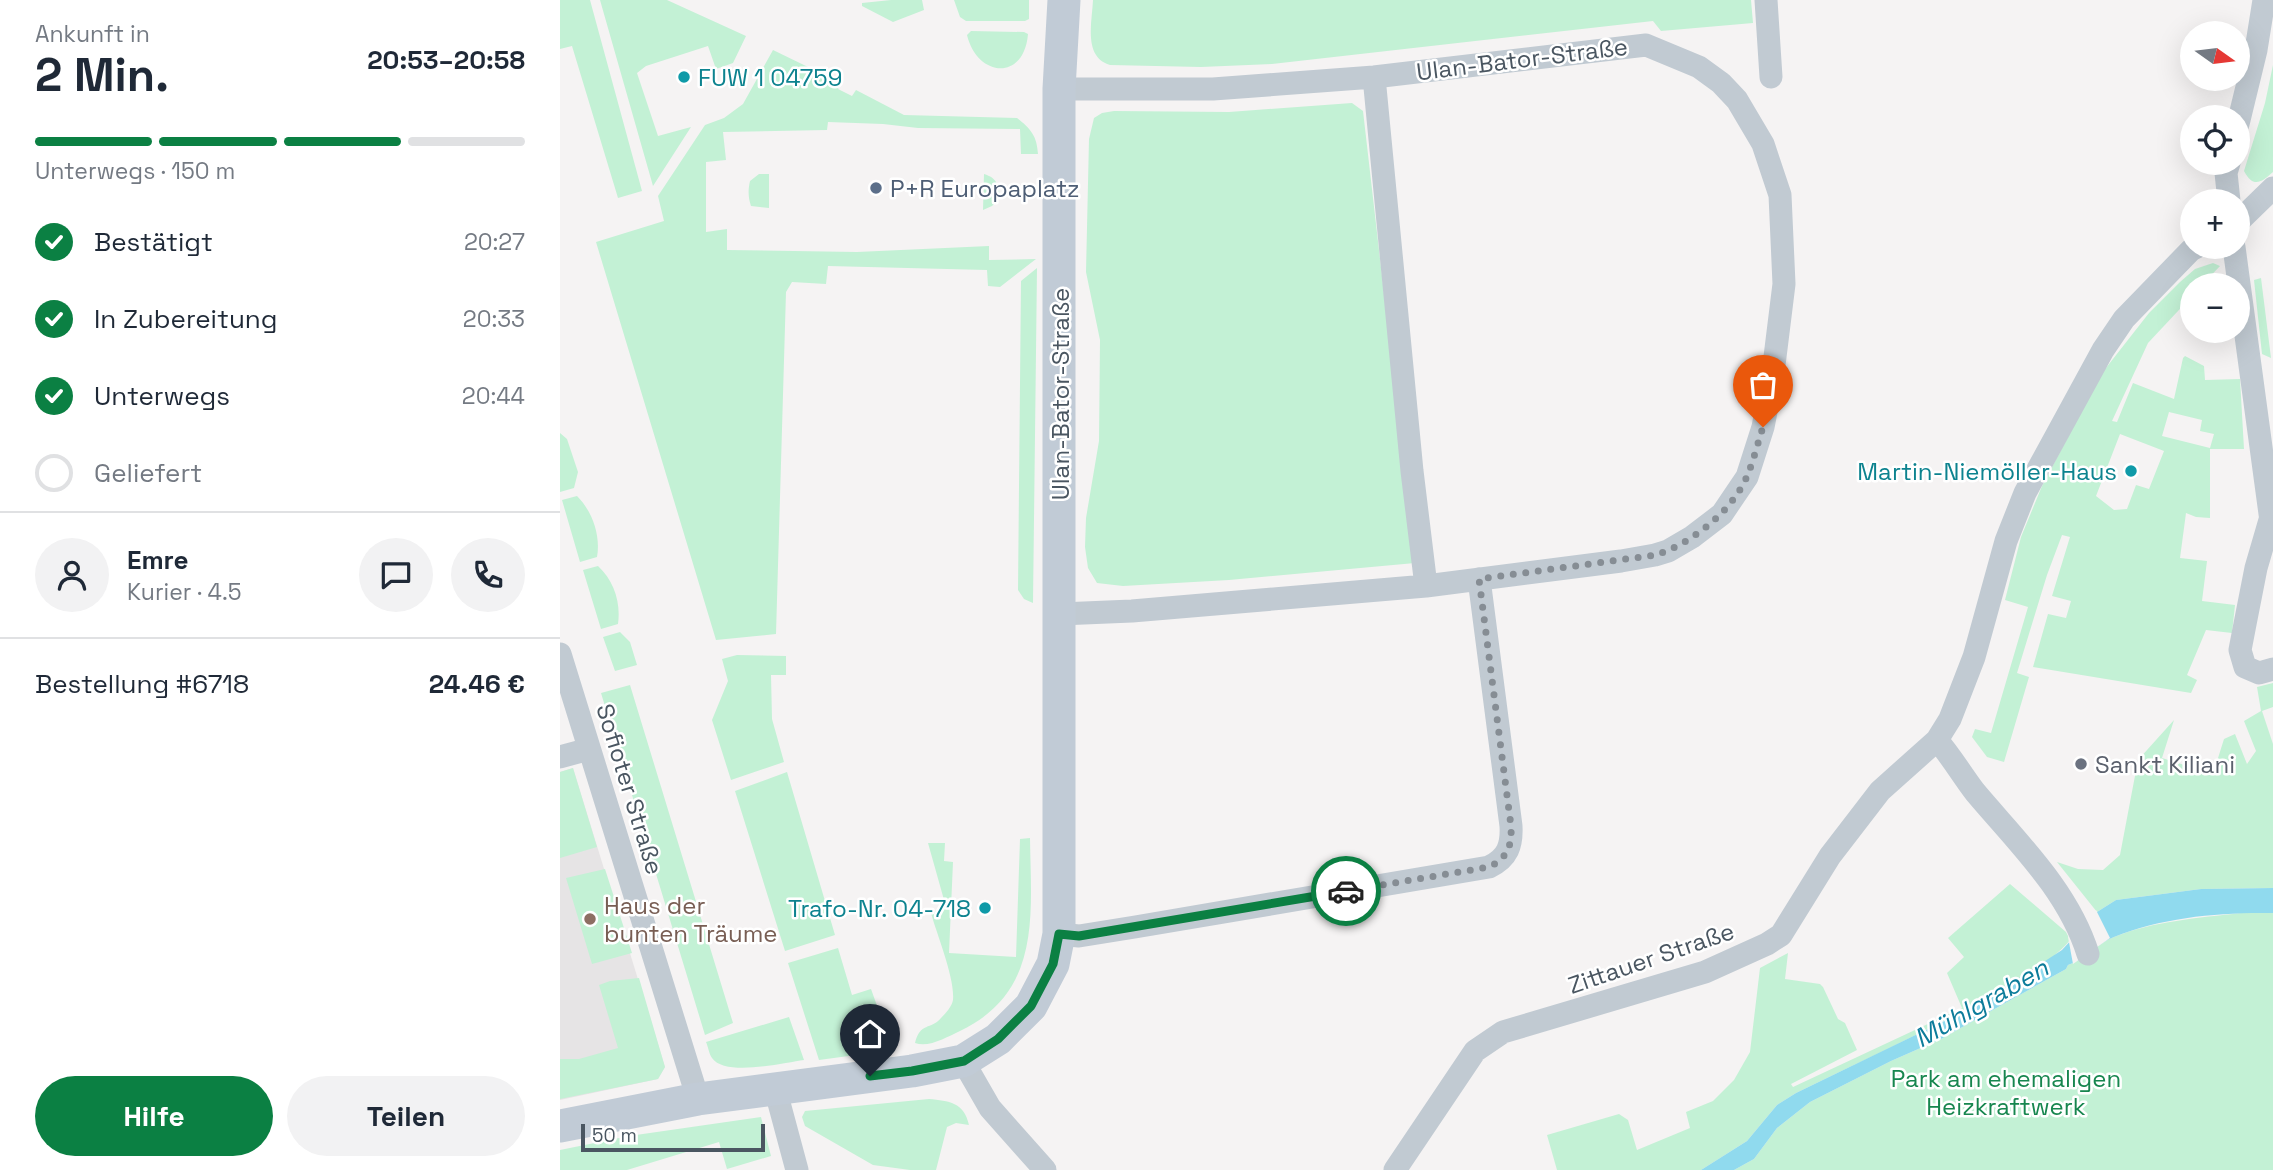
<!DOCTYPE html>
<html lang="de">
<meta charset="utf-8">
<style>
body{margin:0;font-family:"Space Grotesk",sans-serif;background:#f2f2f3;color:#1f2937;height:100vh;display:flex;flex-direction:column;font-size:26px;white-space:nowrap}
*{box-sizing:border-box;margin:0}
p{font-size:23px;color:#747a83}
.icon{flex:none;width:38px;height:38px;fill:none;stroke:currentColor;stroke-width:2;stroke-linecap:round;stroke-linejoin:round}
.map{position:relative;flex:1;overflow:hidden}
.panel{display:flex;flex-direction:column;background:#fff;width:560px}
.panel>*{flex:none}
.needle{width:46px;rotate:104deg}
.buttons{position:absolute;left:1620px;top:21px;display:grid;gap:14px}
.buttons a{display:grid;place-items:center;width:70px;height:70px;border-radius:50%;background:#fff;box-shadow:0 7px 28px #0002;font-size:35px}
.scale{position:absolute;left:21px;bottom:18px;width:184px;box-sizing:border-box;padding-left:7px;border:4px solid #4a5661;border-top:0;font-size:19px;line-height:24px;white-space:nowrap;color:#4a5661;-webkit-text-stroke:5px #fff;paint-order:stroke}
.pin{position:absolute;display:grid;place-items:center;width:60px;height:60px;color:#fff;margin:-72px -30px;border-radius:50% 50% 50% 0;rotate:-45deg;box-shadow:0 0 7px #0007}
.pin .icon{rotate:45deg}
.courier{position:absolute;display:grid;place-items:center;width:70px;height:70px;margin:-35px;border:5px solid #0b8043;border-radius:50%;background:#fff;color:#222;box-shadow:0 2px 9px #0007}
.summary em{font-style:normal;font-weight:800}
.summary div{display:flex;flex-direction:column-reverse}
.summary{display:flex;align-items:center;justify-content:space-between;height:119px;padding:0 35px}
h1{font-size:46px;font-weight:800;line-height:52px}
.bar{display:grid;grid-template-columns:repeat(4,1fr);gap:10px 7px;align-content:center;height:84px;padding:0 35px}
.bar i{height:9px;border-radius:5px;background:#e0e1e3}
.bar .current{background:#0b8043}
.bar p{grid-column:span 4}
.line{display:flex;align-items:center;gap:18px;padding:0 35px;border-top:2px solid #e0e1e3}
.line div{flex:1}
.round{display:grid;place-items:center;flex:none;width:74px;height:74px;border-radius:37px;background:#f2f2f3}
ol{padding:0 35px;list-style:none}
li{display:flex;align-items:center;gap:21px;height:77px}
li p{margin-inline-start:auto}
li .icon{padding:7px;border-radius:50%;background:#0b8043;color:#fff;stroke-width:4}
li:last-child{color:#747a83}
li i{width:38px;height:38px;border:4px solid #e0e1e3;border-radius:50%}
.cta{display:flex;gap:14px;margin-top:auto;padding:14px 35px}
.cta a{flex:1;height:80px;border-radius:42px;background:#0b8043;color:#fff;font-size:28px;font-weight:800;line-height:80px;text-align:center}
.cta a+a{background:#f2f2f3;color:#1f2937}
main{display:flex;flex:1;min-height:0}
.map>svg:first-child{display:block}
</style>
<main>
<section class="panel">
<div class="summary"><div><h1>2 Min.</h1><p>Ankunft in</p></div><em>20:53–20:58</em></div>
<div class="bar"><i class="current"></i><i class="current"></i><i class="current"></i><i></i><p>Unterwegs · 150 m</p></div>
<ol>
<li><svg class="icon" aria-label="check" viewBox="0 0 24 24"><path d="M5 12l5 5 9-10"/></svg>Bestätigt<p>20:27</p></li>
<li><svg class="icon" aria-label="check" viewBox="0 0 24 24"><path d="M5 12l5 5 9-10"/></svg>In Zubereitung<p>20:33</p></li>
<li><svg class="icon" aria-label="check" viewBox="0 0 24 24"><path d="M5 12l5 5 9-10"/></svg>Unterwegs<p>20:44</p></li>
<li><i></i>Geliefert</li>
</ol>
<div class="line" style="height:126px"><a class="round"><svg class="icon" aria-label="person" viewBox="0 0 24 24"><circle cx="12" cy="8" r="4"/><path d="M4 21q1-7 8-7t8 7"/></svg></a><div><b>Emre</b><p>Kurier · 4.5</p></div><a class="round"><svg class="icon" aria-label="chat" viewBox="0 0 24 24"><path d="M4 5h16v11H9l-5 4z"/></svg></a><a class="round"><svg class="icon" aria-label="phone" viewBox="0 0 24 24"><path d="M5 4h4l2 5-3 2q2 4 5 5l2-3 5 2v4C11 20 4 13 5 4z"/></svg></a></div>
<div class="line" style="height:91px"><div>Bestellung #6718</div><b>24.46 €</b></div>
<div class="cta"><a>Hilfe</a><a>Teilen</a></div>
</section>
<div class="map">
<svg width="1713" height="1170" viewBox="0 0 1713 1170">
<rect width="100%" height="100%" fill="#f5f3f3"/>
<path fill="#e6e4e5" d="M 13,768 L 105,1067 L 98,1079 L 0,1100 L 0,772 Z"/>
<path fill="#c3f1d5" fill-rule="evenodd" d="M 0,0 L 30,0 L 82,191 L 58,198 L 12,46 L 0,49 Z
M 40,0 L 107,0 L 186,36 L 173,63 L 156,69 L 148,46 L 86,66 L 77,73 L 98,136 L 131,127 L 93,186 Z
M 331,0 L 362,0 L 364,10 L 333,22 L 302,6 L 302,3 Z
M 394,0 L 469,0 L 469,19 L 465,21 L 406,21 L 400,17 Z
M 533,0 L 1191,0 L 1193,23 L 1101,31 L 1093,21 L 712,64 L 641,67 L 550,65 C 523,57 532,22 533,0 Z
M 411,31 L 464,32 L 468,34 C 464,82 417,77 407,35 Z
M 213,50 L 281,83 L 278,89 L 292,96 L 296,90 L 344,115 L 457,118 C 471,129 477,136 478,154 L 461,154 L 460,129 L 358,128 L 323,124 L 268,122 L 267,130 L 163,132 L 166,160 L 146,162 L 146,232 L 167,229 L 167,250 L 297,252 L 429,246 L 429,260 L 476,259 L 440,287 L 428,286 L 427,270 L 268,266 L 266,284 L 232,282 L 226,292 L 216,634 L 156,640 L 36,242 L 104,221 L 98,196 L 145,125 L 164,118 L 183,104 Z
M 1713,65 L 1713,172 C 1701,183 1693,188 1684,171 L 1705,103 Z
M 792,103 L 803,111 L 855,563 L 669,580 L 563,586 L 537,583 L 528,568 L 525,547 L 526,518 L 539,441 L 540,340 L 526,272 L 529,139 L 534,118 L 542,113 L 554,111 L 669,112 Z
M 199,174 L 209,174 L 209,208 L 191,206 C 188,197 188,190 190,181 Z
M 424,174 C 437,178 439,185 440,198 L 432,206 L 423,210 Z
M 1653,263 L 1660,266 L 1642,285 L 1633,285 L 1633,295 L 1588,343 L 1552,421 L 1557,422 L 1573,383 L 1614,399 L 1623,358 L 1625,356 L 1644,366 L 1645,380 L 1680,379 L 1684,449 L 1650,449 L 1650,518 L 1636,517 L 1626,513 L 1620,558 L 1647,561 L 1642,601 L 1675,605 L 1672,633 L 1646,630 L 1627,675 L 1637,680 L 1631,693 L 1473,667 L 1488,614 L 1506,618 L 1511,601 L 1492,596 L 1510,537 L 1502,535 L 1487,575 L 1457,673 L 1469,677 L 1444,762 L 1427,757 L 1412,737 L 1415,729 L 1431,733 L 1468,607 L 1445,600 L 1461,537 L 1482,486 L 1542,373 L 1589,313 L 1620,282 L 1635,269 ZM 1609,412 L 1642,420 L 1640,431 L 1654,434 L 1650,448 L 1602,436 ZM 1560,434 L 1604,451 L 1589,489 L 1576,485 L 1567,509 L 1554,510 L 1536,496 Z
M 477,268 L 473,603 L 464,599 L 458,590 L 461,281 Z
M 1701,278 L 1711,358 L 1702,354 L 1694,280 Z
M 0,433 L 7,439 L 18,472 L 14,488 L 0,492 Z
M 17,496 C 32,511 41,535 37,557 L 20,562 L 2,500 Z
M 38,566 C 54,581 61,602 58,624 L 41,629 L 23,570 Z
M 60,632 L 70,642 L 77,665 L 55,671 L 43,637 Z
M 177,655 L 226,656 L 226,675 L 211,675 L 212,719 L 224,762 L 171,780 L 152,720 L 168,681 L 162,659 Z
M 1713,683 L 1713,707 L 1702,711 L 1713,744 L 1713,888 L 1641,889 L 1556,900 L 1537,912 L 1497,862 L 1518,869 L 1543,870 L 1560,855 L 1578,760 L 1614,720 L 1602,758 L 1653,774 L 1664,739 L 1675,734 L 1687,764 L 1696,751 L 1684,721 L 1701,711 L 1697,687 Z
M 70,685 L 173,1023 L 145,1035 L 41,693 Z
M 13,768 L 37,847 L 0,858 L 0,772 Z
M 227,772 L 275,935 L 225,951 L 175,791 Z
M 470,838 C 471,914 482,992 400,1031 C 387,1037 369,1048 355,1043 C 360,1022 371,1030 381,1018 C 386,1013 392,1006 393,1000 C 395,978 377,935 371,913 L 386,907 L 368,843 L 385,843 L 384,861 L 393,862 L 389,953 L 456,957 L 460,839 Z
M 45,869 L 72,953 L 32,964 L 6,878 Z
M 1450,884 L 1506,932 L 1510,940 C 1495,959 1470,971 1450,984 C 1381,1025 1308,1058 1236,1093 L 1217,1105 L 1187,1141 L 1141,1170 L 997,1170 L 987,1135 L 1059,1114 L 1068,1120 L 1077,1150 L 1130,1128 L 1126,1112 L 1153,1101 L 1174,1080 L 1190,1052 L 1200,968 L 1228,953 L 1225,979 L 1260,984 L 1263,987 L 1278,1019 L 1285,1023 L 1297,1050 L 1231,1084 L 1233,1087 L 1402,1008 L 1387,973 L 1404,957 L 1388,938 Z
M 1681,913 L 1713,913 L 1713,1170 L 1174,1170 L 1194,1159 L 1217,1128 L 1250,1102 L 1331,1061 L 1381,1039 L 1506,969 L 1508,965 C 1525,960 1537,943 1554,937 C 1594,921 1638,918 1681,913 Z
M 278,948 L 292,995 L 311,989 L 333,1050 L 259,1060 L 228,963 Z
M 79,978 L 105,1067 L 98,1079 L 0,1099 L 0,1059 L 19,1059 L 58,1048 L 39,985 L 50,981 Z
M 229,1017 L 244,1060 C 223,1063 165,1077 152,1058 C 149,1054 148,1046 146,1042 Z
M 369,1099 C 389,1101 404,1102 409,1125 L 396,1123 L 387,1127 L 376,1170 L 350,1170 L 313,1165 L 245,1126 L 242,1117 L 245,1111 Z
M 201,1117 L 211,1156 L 167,1169 L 159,1142 L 67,1170 L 0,1170 L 0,1150 L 69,1136 Z"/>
<path fill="#90daee" d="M 1713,888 L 1713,913 C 1661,912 1603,917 1554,937 C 1537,943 1525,960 1508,965 L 1506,969 L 1381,1039 L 1331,1061 L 1250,1102 L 1217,1128 L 1194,1159 L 1174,1170 L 1141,1170 L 1187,1141 L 1217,1105 L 1236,1093 L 1405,1011 L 1459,978 L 1502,950 L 1537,912 L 1556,900 L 1641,889 Z"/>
<path fill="#f5f3f3" d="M 1536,910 L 1550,938 L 1513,964 L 1508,937 Z"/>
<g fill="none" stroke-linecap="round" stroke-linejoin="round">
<path stroke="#c1cad2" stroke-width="23" d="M 1206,0 L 1211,77
M 814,77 L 852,471 L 866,586
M 499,89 L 653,89 L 814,77 L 1086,45 L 1139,67 L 1161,83 L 1177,100 L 1203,144 L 1220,195 L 1224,284 L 1212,381 L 1203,427 L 1187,477 L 1162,514 L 1132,537 L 1108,551 L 1095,555 L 1061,561 L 866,586 L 572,611 L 500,614
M 1678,124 L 1696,50 L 1704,0
M 1669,163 L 1666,173 L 1669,201
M 1678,222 L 1713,188
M 1674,247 L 1713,536
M 1710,520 L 1696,568 L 1685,624 L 1680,650 L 1685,667 L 1699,673 L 1713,669
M 0,654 L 138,1099
M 1377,740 C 1391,756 1402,775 1415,792 C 1457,842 1508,890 1528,954
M 0,757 L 29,749
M 499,934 L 519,936 L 575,927 L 929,867 C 948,858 952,845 951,826 L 919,579
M 403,1061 L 430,1108 L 485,1170
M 215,1088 L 237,1170
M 835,1170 L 915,1051 L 943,1032 L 1145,972 L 1207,944 L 1221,935 L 1270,856 L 1320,791 L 1377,740 L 1390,719 L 1414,657 L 1446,541 L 1465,493 L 1543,350 L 1564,319 L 1631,250 L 1637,247"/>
<path stroke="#c1cbd6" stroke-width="33" d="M 0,1126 L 138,1099 L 352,1071 L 403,1061 L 438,1039 L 471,1006 L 493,964 L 499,934 L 499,89 L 504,0"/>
</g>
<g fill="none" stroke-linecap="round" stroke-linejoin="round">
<path stroke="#868d94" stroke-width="7" stroke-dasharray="0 12.6" d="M 786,891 L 929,867 C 948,858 952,845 951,826 L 919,579 L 1096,555 C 1132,543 1173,511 1188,474 C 1194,459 1198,442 1203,427"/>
<path stroke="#0b8043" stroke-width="9" d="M 310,1076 L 352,1071 L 404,1061 L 438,1039 L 471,1006 L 493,964 L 499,934 L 519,936 L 786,891"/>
</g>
<g fill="#0f9aa8" stroke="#fff" stroke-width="2.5">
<circle cx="124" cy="77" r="7"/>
<circle cx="1571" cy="471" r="7"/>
<circle cx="425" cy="908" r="7"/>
</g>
<circle fill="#5c6f8a" stroke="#fff" stroke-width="2.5" cx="316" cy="188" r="7"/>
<circle fill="#6b7280" stroke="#fff" stroke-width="2.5" cx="1521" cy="764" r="7"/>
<circle fill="#8d6e63" stroke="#fff" stroke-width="2.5" cx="30" cy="919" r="7"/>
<g text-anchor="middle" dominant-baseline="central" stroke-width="5" stroke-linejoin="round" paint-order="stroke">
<g font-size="24" fill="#4a5661" stroke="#fff">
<text transform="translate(962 59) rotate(-7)">Ulan-Bator-Straße</text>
<text transform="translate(500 394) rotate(-90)">Ulan-Bator-Straße</text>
<text transform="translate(70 789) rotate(73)">Sofioter Straße</text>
<text transform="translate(1091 958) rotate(-19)">Zittauer Straße</text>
</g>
<g font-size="24" fill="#0d838f" stroke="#fff" text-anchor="end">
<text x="138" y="77" text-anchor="start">FUW 1 04759</text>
<text x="1557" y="471">Martin-Niemöller-Haus</text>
<text x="411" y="908">Trafo-Nr. 04-718</text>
</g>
<g font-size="24" fill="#4e5e75" stroke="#fff" text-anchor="start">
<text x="330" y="188">P+R Europaplatz</text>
</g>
<g font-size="24" fill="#5b616d" stroke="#fff" text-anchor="start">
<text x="1535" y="764">Sankt Kiliani</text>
</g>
<g font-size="24" fill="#785e54" stroke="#fff" text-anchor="start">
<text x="44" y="905">Haus der<tspan x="44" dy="28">bunten Träume</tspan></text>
</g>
<g font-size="24" fill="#17864f" stroke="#fff">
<text x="1446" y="1078">Park am ehemaligen<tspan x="1446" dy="28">Heizkraftwerk</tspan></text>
</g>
<g font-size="26" font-style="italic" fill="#0c7c9b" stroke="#fff">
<text transform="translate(1421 1003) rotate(-30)">Mühlgraben</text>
</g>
</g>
</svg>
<div class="buttons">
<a><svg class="needle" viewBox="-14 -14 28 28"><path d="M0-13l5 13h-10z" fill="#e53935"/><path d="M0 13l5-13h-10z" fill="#747a83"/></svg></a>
<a><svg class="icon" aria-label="locate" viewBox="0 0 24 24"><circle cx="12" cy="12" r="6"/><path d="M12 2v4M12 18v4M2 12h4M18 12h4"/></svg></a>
<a>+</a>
<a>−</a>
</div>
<div class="scale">50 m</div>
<div class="pin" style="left:1203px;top:427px;background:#ea580c"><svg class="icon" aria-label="bag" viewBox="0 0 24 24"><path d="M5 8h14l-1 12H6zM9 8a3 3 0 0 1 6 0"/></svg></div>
<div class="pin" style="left:310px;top:1076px;background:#1f2937"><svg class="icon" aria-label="home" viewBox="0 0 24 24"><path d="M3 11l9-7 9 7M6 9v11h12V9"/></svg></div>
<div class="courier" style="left:786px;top:891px"><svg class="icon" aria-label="car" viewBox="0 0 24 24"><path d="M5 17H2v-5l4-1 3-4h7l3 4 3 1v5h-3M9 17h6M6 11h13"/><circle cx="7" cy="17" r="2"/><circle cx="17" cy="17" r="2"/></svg></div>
</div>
</main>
